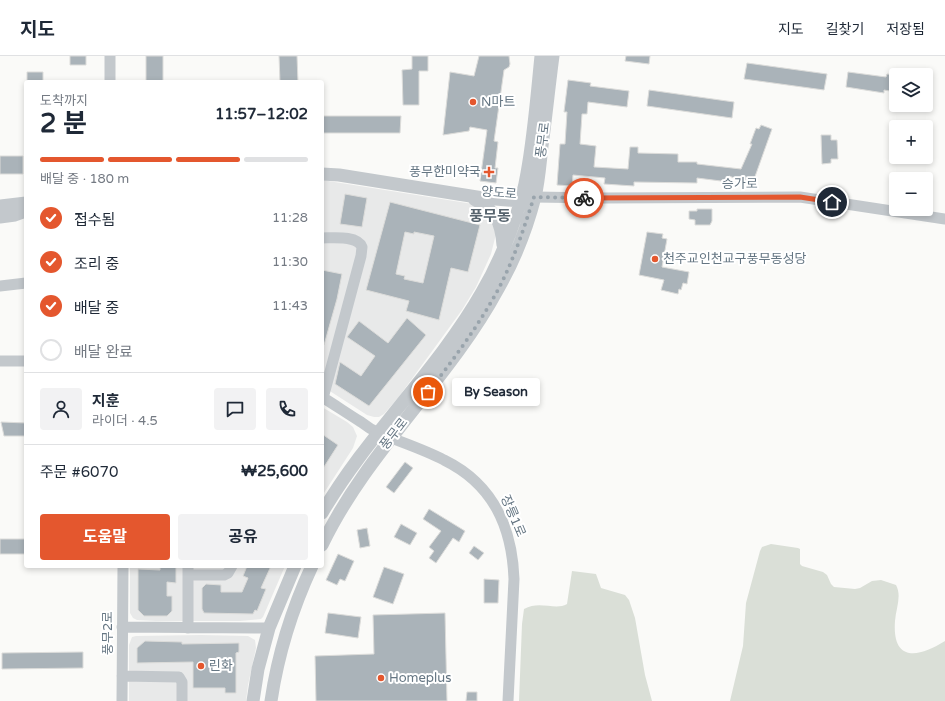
<!DOCTYPE html>
<html lang="ko">
<meta charset="utf-8">
<style>
body{margin:0;font-family:"Varela Round","Noto Sans KR",sans-serif;background:#f2f2f3;color:#1f2937;height:100vh;display:flex;flex-direction:column;font-size:15px;white-space:nowrap}
*{box-sizing:border-box;margin:0}
p{font-size:13px;color:#747a83}
.icon{flex:none;width:22px;height:22px;fill:none;stroke:currentColor;stroke-width:2;stroke-linecap:round;stroke-linejoin:round}
.map{position:relative;flex:1;overflow:hidden}
.drawer{position:absolute;left:24px;top:24px;width:300px;height:488px;display:flex;flex-direction:column;background:#fff;border-radius:4px;box-shadow:0 2px 6px #0003}
.drawer>*{flex:none}
.buttons{position:absolute;left:889px;top:12px;display:grid;gap:8px}
.buttons a{display:grid;place-items:center;width:44px;height:44px;border-radius:4px;background:#fff;box-shadow:0 2px 6px #0003;font-size:20px}
.pin{position:absolute;display:grid;place-items:center;width:34px;height:34px;color:#fff;margin:-17px;border:2px solid #fff;border-radius:50%;box-shadow:0 1px 4px #0007}
.courier{position:absolute;display:grid;place-items:center;width:40px;height:40px;margin:-20px;border:3px solid #e4572e;border-radius:50%;background:#fff;color:#222;box-shadow:0 1px 5px #0007}
.bubble{position:absolute;height:28px;border-radius:4px;background:#fff;box-shadow:0 2px 6px #0003;font-size:13px;font-weight:700;line-height:28px;text-align:center}
.overview em{font-style:normal;font-weight:700}
.overview div{display:flex;flex-direction:column-reverse}
.overview{display:flex;align-items:center;justify-content:space-between;height:68px;padding:0 16px}
h1{font-size:26px;font-weight:700;line-height:30px}
.bar{display:grid;grid-template-columns:repeat(4,1fr);gap:6px 4px;align-content:center;height:48px;padding:0 16px}
.bar i{height:5px;border-radius:3px;background:#e0e1e3}
.bar .active{background:#e4572e}
.bar p{grid-column:span 4}
.line{display:flex;align-items:center;gap:10px;padding:0 16px;border-top:1px solid #e0e1e3}
.line div{flex:1}
.round{display:grid;place-items:center;flex:none;width:42px;height:42px;border-radius:4px;background:#f2f2f3}
ol{padding:0 16px;list-style:none}
li{display:flex;align-items:center;gap:12px;height:44px}
li p{margin-inline-start:auto}
li .icon{padding:4px;border-radius:50%;background:#e4572e;color:#fff;stroke-width:4}
li:last-child{color:#747a83}
li i{width:22px;height:22px;border:2px solid #e0e1e3;border-radius:50%}
.action{display:flex;gap:8px;margin-top:auto;padding:8px 16px}
.action a{flex:1;height:46px;border-radius:4px;background:#e4572e;color:#fff;font-size:16px;font-weight:700;line-height:46px;text-align:center}
.action a+a{background:#f2f2f3;color:#1f2937}
header{display:flex;align-items:center;gap:24px;box-sizing:border-box;height:56px;padding:0 20px;background:#fff;border-bottom:1px solid #e0e1e3}
header strong{font-size:19px}
nav{display:flex;gap:22px;margin-inline-start:auto;font-size:14px}
.map>svg:first-child{display:block}
</style>
<header>
<strong>지도</strong>
<nav><a>지도</a><a>길찾기</a><a>저장됨</a></nav>
</header>
<div class="map">
<svg width="945" height="645" viewBox="0 0 945 645">
<rect width="100%" height="100%" fill="#fafaf8"/>
<path fill="#e8e9e9" d="M 322,124 L 473,148 L 489,157 L 496,178 L 491,198 L 476,231 L 462,254 L 398,342 L 384,358 L 379,361 L 374,361 L 367,359 L 322,330 Z
M 322,351 L 347,366 L 353,371 L 357,380 L 353,392 L 322,440 Z
M 130,510 L 285,510 L 263,561 L 261,563 L 240,565 L 156,565 L 137,564 L 133,562 L 130,557 Z
M 201,579 L 248,580 L 255,584 L 256,592 L 248,629 L 246,645 L 129,645 L 129,589 L 132,581 L 136,580 Z"/>
<path fill="#dadfd7" d="M 771,488 L 798,492 L 800,493 L 800,508 L 802,510 L 823,516 L 827,519 L 831,528 L 834,531 L 855,533 L 860,532 L 872,525 L 881,524 L 896,529 C 902,540 896,552 895,565 C 892,606 918,602 945,585 L 945,645 L 730,645 L 743,590 L 746,547 L 760,495 L 762,491 Z
M 572,515 L 596,518 L 601,532 L 625,539 L 629,544 L 635,562 L 645,619 L 652,645 L 519,645 L 522,568 L 524,553 C 540,544 555,555 567,548 Z"/>
<path fill="#aab3b9" stroke="#dcdcda" fill-rule="evenodd" d="M 70,0 L 86,0 L 86,9 L 70,9 Z
M 146,0 L 163,0 L 163,26 L 146,26 Z
M 279,0 L 297,0 L 298,26 L 280,26 Z
M 412,0 L 428,0 L 428,15 L 419,15 L 419,49 L 403,49 L 402,14 L 412,13 Z
M 479,0 L 509,0 L 510,8 L 509,11 L 504,14 L 494,85 L 498,86 L 495,112 L 498,112 L 496,127 L 480,125 L 487,74 L 470,71 L 469,75 L 443,79 L 450,16 L 474,20 Z
M 626,0 L 650,0 L 649,8 L 625,5 Z
M 747,7 L 827,18 L 824,34 L 744,23 Z
M 27,16 L 43,16 L 43,26 L 27,26 Z
M 848,16 L 886,21 L 887,18 L 896,19 L 896,36 L 884,34 L 884,37 L 846,31 Z
M 568,24 L 591,27 L 590,30 L 629,35 L 627,51 L 588,46 L 587,58 L 582,58 L 580,88 L 596,90 L 594,111 L 628,113 L 630,91 L 638,91 L 638,97 L 678,98 L 678,106 L 697,106 L 697,108 L 741,113 L 752,88 L 750,88 L 756,72 L 759,73 L 761,69 L 772,73 L 752,129 L 729,120 L 729,126 L 697,122 L 697,127 L 634,126 L 634,130 L 604,128 L 605,122 L 573,119 L 572,130 L 557,129 L 560,88 L 565,88 L 567,56 L 564,56 Z
M 649,34 L 734,46 L 732,62 L 647,50 Z
M 322,60 L 401,60 L 400,77 L 322,77 Z
M 821,79 L 831,79 L 831,84 L 837,84 L 838,103 L 831,103 L 831,107 L 822,108 Z
M 0,100 L 23,100 L 23,118 L 0,118 Z
M 345,138 L 367,142 L 362,171 L 340,168 Z
M 390,146 L 480,169 L 468,216 L 451,212 L 439,264 L 406,255 L 409,245 L 366,234 ZM 405,176 L 414,178 L 414,176 L 434,180 L 423,227 L 404,223 L 405,220 L 396,218 Z
M 697,153 L 712,153 L 712,165 L 710,169 L 695,169 L 695,164 L 689,163 L 689,155 L 697,155 Z
M 647,176 L 663,178 L 662,182 L 667,183 L 662,211 L 689,216 L 687,228 L 683,227 L 681,234 L 679,233 L 678,238 L 661,234 L 664,224 L 639,219 Z
M 322,214 L 342,218 L 337,243 L 324,289 L 322,289 Z
M 407,262 L 426,279 L 369,350 L 335,328 L 340,306 L 361,320 L 375,300 L 347,281 L 359,265 L 388,287 Z
M 1,366 L 26,367 L 26,380 L 4,380 Z
M 322,378 L 338,389 L 322,414 Z
M 405,406 L 413,412 L 394,437 L 386,431 Z
M 429,453 L 465,475 L 459,486 L 453,482 L 436,507 L 429,502 L 434,495 L 429,491 L 441,475 L 423,463 Z
M 401,468 L 417,477 L 410,489 L 394,481 Z
M 367,472 L 370,490 L 360,492 L 357,474 Z
M 0,483 L 26,483 L 26,498 L 0,498 Z
M 474,490 L 484,497 L 478,504 L 469,497 Z
M 338,498 L 354,505 L 345,525 L 340,523 L 337,529 L 326,524 Z
M 160,510 L 176,510 L 176,527 L 167,526 L 167,540 L 172,540 L 172,555 L 167,560 L 144,560 L 138,554 L 138,513 L 160,514 Z
M 247,510 L 271,510 L 261,532 L 266,533 L 257,555 L 255,554 L 253,558 L 204,557 L 202,553 L 202,532 L 206,528 L 221,529 L 221,536 L 242,536 L 248,522 L 243,520 Z
M 384,511 L 404,518 L 393,548 L 373,541 Z
M 484,523 L 499,524 L 498,547 L 484,547 Z
M 328,557 L 361,561 L 358,582 L 325,577 Z
M 445,557 L 447,645 L 316,645 L 315,600 L 374,598 L 373,559 Z
M 145,585 L 182,586 L 182,588 L 239,587 L 239,596 L 236,597 L 236,637 L 225,637 L 225,632 L 193,632 L 193,606 L 137,607 L 137,592 Z
M 83,596 L 83,612 L 2,613 L 2,597 Z
M 467,636 L 477,636 L 477,645 L 466,645 Z"/>
<g fill="none" stroke-linecap="round" stroke-linejoin="round">
<path stroke="#c3c8cc" stroke-width="11" d="M 110,0 L 110,26
M 534,141 L 601,142 L 800,141 L 945,163
M 322,182 C 333,182 357,179 362,191 L 361,200 L 323,342
M 0,230 L 26,227
M 0,305 L 26,305
M 322,341 C 335,349 348,358 361,366 C 366,370 372,374 379,377 C 400,386 423,393 444,404 C 493,428 512,470 514,523 L 508,645
M 188,519 L 224,519 L 228,517 L 232,510
M 122,571 L 269,572
M 188,572 L 188,510
M 122,620 L 179,621 L 182,626 L 182,645
M 122,645 L 123,510"/>
<path stroke="#c3c8cc" stroke-width="13" d="M 322,118 L 339,119 L 483,142 L 520,145 L 528,143
M 474,143 C 496,155 501,165 503,189
M 0,150 L 26,147
M 0,161 L 15,159 L 26,155
M 322,457 C 368,378 437,315 482,236 C 501,204 521,154 527,117 C 534,79 537,39 541,0
M 322,489 C 367,395 449,324 498,233 C 514,205 527,172 535,141 C 539,124 540,107 542,90 C 546,60 549,30 553,0
M 253,645 L 258,613 L 269,572 L 295,510
M 271,645 C 278,598 292,553 312,510"/>
</g>
<g fill="none" stroke-linecap="round" stroke-linejoin="round">
<path stroke="#99a4ac" stroke-width="4" stroke-dasharray="0 7.2" d="M 428,336 C 454,303 479,269 499,232 C 514,203 524,172 534,141 L 584,142"/>
<path stroke="#e4572e" stroke-width="5" d="M 584,142 L 800,141 L 832,146"/>
</g>
<g fill="#e4572e" stroke="#fff" stroke-width="1.5">
<circle cx="473" cy="46" r="4"/>
<path d="M487 110h4v4h4v4h-4v4h-4v-4h-4v-4h4z"/>
<circle cx="655" cy="203" r="4"/>
<circle cx="201" cy="610" r="4"/>
<circle cx="381" cy="622" r="4"/>
</g>
<g text-anchor="middle" dominant-baseline="central" stroke-width="4" stroke-linejoin="round" paint-order="stroke">
<g font-size="13" fill="#657683" stroke="#fff" text-anchor="start">
<text x="481" y="46">N마트</text>
<text x="481" y="116" text-anchor="end">풍무한미약국</text>
<text x="663" y="203">천주교인천교구풍무동성당</text>
<text x="209" y="610">린화</text>
<text x="389" y="622">Homeplus</text>
</g>
<g font-size="13" fill="#657683" stroke="#fff">
<text transform="translate(543 84) rotate(-83)">풍무로</text>
<text x="740" y="128">승가로</text>
<text transform="translate(499 137) rotate(5)">양도로</text>
<text transform="translate(394 378) rotate(-52)">풍무로</text>
<text transform="translate(513 460) rotate(67)">장릉1로</text>
<text transform="translate(108 577) rotate(-90)">풍무2로</text>
</g>
<g font-size="15" font-weight="bold" fill="#57646e" stroke="#fff">
<text x="490" y="160">풍무동</text>
</g>
</g>
</svg>
<div class="buttons">
<a><svg class="icon" aria-label="layers" viewBox="0 0 24 24"><path d="M12 4l9 5-9 5-9-5zM3 14l9 5 9-5"/></svg></a>
<a>+</a>
<a>−</a>
</div>
<div class="pin" style="left:428px;top:336px;background:#ea580c"><svg class="icon" aria-label="bag" viewBox="0 0 24 24"><path d="M5 8h14l-1 12H6zM9 8a3 3 0 0 1 6 0"/></svg></div>
<div class="pin" style="left:832px;top:146px;background:#1f2937"><svg class="icon" aria-label="home" viewBox="0 0 24 24"><path d="M3 11l9-7 9 7M6 9v11h12V9"/></svg></div>
<div class="courier" style="left:584px;top:142px"><svg class="icon" aria-label="bike" viewBox="0 0 24 24"><circle cx="6" cy="16" r="4"/><circle cx="18" cy="16" r="4"/><path d="M6 16l4-8h5l3 8M10 8l3 8H6M13 5h3"/></svg></div>
<div class="bubble" style="left:452px;top:322px;width:88px">By Season</div>
<section class="drawer">
<div class="overview"><div><h1>2 분</h1><p>도착까지</p></div><em>11:57–12:02</em></div>
<div class="bar"><i class="active"></i><i class="active"></i><i class="active"></i><i></i><p>배달 중 · 180 m</p></div>
<ol>
<li><svg class="icon" aria-label="check" viewBox="0 0 24 24"><path d="M5 12l5 5 9-10"/></svg>접수됨<p>11:28</p></li>
<li><svg class="icon" aria-label="check" viewBox="0 0 24 24"><path d="M5 12l5 5 9-10"/></svg>조리 중<p>11:30</p></li>
<li><svg class="icon" aria-label="check" viewBox="0 0 24 24"><path d="M5 12l5 5 9-10"/></svg>배달 중<p>11:43</p></li>
<li><i></i>배달 완료</li>
</ol>
<div class="line" style="height:72px"><a class="round"><svg class="icon" aria-label="person" viewBox="0 0 24 24"><circle cx="12" cy="8" r="4"/><path d="M4 21q1-7 8-7t8 7"/></svg></a><div><b>지훈</b><p>라이더 · 4.5</p></div><a class="round"><svg class="icon" aria-label="chat" viewBox="0 0 24 24"><path d="M4 5h16v11H9l-5 4z"/></svg></a><a class="round"><svg class="icon" aria-label="phone" viewBox="0 0 24 24"><path d="M5 4h4l2 5-3 2q2 4 5 5l2-3 5 2v4C11 20 4 13 5 4z"/></svg></a></div>
<div class="line" style="height:52px"><div>주문 #6070</div><b>₩25,600</b></div>
<div class="action"><a>도움말</a><a>공유</a></div>
</section>
</div>
